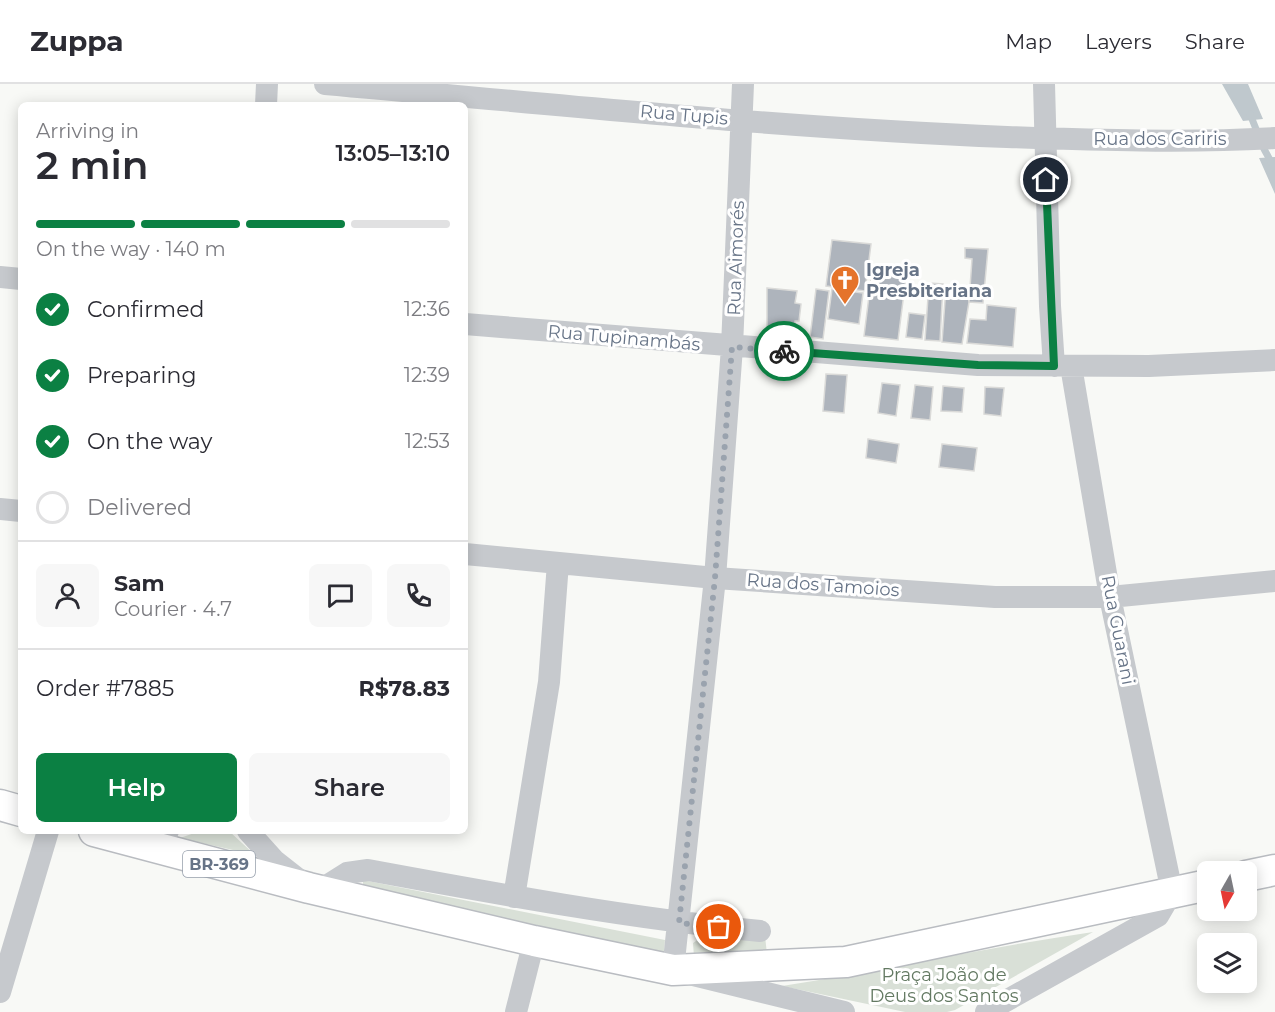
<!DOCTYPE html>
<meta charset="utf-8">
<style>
body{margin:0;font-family:Montserrat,sans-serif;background:#f7f7f7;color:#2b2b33;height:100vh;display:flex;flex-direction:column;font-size:22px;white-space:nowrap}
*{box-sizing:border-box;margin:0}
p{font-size:20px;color:#7c7c81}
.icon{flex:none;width:33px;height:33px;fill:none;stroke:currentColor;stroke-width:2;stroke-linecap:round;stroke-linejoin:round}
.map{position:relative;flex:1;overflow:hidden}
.details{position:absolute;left:18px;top:18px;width:450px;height:732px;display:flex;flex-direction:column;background:#fff;border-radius:9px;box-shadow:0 3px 15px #0003}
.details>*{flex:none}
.needle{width:39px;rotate:189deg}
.fabs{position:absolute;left:1197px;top:777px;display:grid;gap:12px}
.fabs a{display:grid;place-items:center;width:60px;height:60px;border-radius:9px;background:#fff;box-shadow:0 3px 15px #0003;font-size:30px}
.pin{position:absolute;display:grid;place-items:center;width:51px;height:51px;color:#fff;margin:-26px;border:3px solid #fff;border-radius:50%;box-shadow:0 2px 6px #0007}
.courier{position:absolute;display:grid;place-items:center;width:60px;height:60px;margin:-30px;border:4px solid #0b8043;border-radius:50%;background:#fff;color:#222;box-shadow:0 2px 8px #0007}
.overview em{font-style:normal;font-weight:600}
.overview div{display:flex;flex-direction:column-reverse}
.overview{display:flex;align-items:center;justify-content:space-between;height:102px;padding:0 18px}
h1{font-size:39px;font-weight:600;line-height:45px}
.bar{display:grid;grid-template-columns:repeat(4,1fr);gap:9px 6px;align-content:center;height:72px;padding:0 18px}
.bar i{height:8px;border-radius:4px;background:#e1e1e2}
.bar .active{background:#0b8043}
.bar p{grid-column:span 4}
.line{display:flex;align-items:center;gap:15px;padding:0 18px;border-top:2px solid #e1e1e2}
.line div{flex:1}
.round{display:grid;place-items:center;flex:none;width:63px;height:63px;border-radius:9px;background:#f7f7f7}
ol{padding:0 18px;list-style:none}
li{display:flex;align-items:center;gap:18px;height:66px}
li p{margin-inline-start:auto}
li .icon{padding:6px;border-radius:50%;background:#0b8043;color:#fff;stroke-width:4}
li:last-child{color:#7c7c81}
li i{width:33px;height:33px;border:3px solid #e1e1e2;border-radius:50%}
.primary-button{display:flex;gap:12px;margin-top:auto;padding:12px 18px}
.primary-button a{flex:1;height:69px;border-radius:9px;background:#0b8043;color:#fff;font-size:24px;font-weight:600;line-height:69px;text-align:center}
.primary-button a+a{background:#f7f7f7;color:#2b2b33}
header{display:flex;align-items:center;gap:36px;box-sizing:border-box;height:84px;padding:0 30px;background:#fff;border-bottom:2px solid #e1e1e2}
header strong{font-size:28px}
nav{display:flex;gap:33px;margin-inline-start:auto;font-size:21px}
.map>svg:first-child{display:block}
</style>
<header>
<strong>Zuppa</strong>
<nav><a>Map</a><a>Layers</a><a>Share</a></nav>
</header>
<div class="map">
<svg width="1275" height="928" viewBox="0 0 1275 928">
<rect width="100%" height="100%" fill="#f8f9f6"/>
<path fill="#d9e0d7" d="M 200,747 L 229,747 L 255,771 L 180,754 Z
M 363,796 L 665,856 L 664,870 L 577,853 L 363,802 Z
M 1093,848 L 955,926 L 947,928 L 905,928 L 782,902 C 886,886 989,863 1093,848 Z
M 765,852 L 767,870 L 694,873 L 693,859 L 699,855 L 722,857 Z"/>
<path fill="#bfc8cd" d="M 1222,0 L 1248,0 L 1263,35 L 1243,37 Z
M 1275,73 L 1275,110 L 1259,74 Z"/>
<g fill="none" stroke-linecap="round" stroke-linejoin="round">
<path stroke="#bfc8cd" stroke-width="7" d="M 1250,30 L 1264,65 L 1275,85"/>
</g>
<path fill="#aeb4bc" stroke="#dadad8" stroke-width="1.5" d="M 832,156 L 871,160 L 865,207 L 826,202 Z
M 965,164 L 988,165 L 983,219 L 969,218 L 972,175 L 965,174 Z
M 872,188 L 906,193 L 898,256 L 864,252 Z
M 929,199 L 943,200 L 940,257 L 925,256 Z
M 946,203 L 967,204 L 969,218 L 962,260 L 942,258 Z
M 767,204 L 797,207 L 795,219 L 801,220 L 799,237 L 795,237 L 793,255 L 767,249 Z
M 816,205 L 829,207 L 823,255 L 810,253 Z
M 832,205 L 863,209 L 859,240 L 828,235 Z
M 987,221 L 1016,224 L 1013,263 L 967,259 L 970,235 L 986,236 Z
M 909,229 L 925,231 L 922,255 L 906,253 Z
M 826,290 L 847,291 L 844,329 L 823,327 Z
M 882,299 L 900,301 L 896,332 L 878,329 Z
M 915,301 L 933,303 L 930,336 L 911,334 Z
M 943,302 L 964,304 L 962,328 L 941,327 Z
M 985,303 L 1004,304 L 1001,332 L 984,330 Z
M 868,355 L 899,360 L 896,379 L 866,374 Z
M 942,360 L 977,364 L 974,387 L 939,383 Z"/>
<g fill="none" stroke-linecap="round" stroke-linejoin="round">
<g stroke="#b9bcc1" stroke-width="33">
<path id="major" d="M 0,721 L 21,727
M 94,747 L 309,804 L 534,857 L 673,886 L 846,878 L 1208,801
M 1246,792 L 1275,786"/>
</g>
<path stroke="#c6c9cd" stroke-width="22" d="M 325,0 C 552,20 779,44 1007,53 C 1096,56 1186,59 1275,54
M 743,0 L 732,263 L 715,494 L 673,886 L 844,928
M 1044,0 L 1050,222 L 1054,282
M 266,21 L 267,0
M 0,193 L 21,195
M 465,240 L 978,281 L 1149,282 L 1275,276
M 0,425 L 21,427
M 465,470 L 715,494 L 995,513 L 1110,513 L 1275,497
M 248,747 L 275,777 L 303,799
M 133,755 L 168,747
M 320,806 L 347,789 L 368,786 C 498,810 628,834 760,847
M 514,813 L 549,598 L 558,479
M 0,908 L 48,747
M 516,928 L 534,857
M 986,928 L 1158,832 L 1172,808 L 1110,513 L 1071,282"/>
<use href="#major" stroke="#fff" stroke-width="30"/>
</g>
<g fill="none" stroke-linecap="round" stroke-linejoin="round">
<path stroke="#9aa3ae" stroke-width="6" stroke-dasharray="0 10.8" d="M 719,843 L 679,839 L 715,494 L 732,263 L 784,267"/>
<path stroke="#0b8043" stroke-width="8" d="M 784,267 L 978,281 L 1054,282 L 1046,96"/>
</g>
<defs>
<g id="church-pin" transform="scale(1.5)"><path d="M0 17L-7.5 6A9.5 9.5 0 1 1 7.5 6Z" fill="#e5732a" stroke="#fff"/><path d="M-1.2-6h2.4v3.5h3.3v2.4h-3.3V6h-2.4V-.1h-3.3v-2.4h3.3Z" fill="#fff"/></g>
</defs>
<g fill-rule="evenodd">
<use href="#church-pin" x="845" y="196"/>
</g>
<g text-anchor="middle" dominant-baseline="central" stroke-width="6" stroke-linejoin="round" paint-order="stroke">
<rect fill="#fff" stroke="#959eab" stroke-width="1.5" x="183" y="767" width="72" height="26" rx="4.5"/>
<g font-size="16" font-weight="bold" fill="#677487">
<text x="219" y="780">BR-369</text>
</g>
<g font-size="18" fill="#677487" stroke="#fff">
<text transform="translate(684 31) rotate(5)">Rua Tupis</text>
<text x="1160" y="55">Rua dos Cariris</text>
<text transform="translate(736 174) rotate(-88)">Rua Aimorés</text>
<text transform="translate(624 254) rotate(5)">Rua Tupinambás</text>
<text transform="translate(823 501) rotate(4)">Rua dos Tamoios</text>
<text transform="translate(1118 546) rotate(79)">Rua Guarani</text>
</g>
<g font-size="18" font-weight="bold" fill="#677487" stroke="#fff" text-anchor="start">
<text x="866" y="186">Igreja<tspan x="866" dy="21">Presbiteriana</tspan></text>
</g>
<g font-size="18" fill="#637962" stroke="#fff">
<text x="944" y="891">Praça João de<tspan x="944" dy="21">Deus dos Santos</tspan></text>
</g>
</g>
</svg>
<div class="fabs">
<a><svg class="needle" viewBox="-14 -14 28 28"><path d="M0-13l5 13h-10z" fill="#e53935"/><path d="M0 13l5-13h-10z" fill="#7c7c81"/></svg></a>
<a><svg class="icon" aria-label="layers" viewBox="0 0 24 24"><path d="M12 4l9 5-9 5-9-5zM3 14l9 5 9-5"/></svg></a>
</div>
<div class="pin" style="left:719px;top:843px;background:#ea580c"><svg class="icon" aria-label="bag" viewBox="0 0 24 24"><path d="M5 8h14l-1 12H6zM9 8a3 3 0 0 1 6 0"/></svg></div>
<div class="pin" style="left:1046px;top:96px;background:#1f2937"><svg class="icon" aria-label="home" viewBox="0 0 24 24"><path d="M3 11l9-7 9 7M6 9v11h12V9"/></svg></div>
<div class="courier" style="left:784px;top:267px"><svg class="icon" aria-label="bike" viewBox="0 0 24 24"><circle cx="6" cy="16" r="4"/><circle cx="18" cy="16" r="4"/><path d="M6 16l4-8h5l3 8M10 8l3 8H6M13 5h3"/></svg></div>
<section class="details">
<div class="overview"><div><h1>2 min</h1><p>Arriving in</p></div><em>13:05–13:10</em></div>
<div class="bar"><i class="active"></i><i class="active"></i><i class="active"></i><i></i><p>On the way · 140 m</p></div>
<ol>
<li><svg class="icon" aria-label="check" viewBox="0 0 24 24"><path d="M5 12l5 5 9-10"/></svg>Confirmed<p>12:36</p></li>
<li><svg class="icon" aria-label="check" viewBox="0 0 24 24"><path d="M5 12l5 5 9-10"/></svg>Preparing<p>12:39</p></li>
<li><svg class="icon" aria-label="check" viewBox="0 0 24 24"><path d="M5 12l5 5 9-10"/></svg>On the way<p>12:53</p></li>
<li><i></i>Delivered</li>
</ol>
<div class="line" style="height:108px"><a class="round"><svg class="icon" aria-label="person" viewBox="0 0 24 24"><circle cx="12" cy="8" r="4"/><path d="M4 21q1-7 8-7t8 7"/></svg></a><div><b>Sam</b><p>Courier · 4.7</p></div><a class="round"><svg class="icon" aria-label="chat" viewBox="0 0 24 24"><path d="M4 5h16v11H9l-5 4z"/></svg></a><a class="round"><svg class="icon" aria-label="phone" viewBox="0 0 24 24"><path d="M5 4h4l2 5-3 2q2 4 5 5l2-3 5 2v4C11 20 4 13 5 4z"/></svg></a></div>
<div class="line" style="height:78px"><div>Order #7885</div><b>R$78.83</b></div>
<div class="primary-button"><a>Help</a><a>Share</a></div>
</section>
</div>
